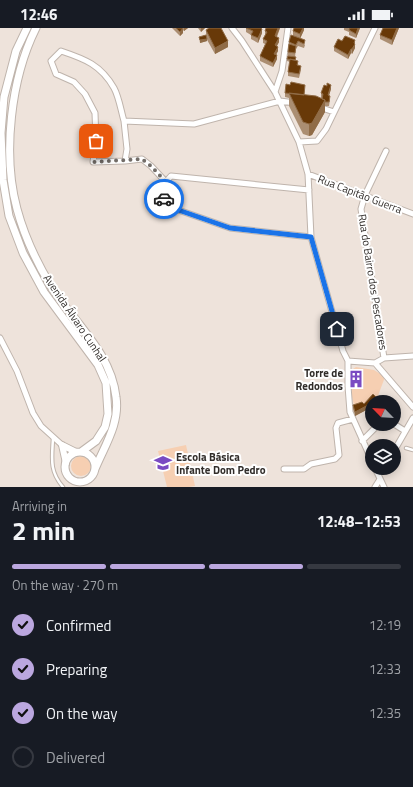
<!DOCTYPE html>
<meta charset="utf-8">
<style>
body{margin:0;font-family:"Titillium Web",sans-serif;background:#242831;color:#f1f3f6;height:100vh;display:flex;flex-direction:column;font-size:15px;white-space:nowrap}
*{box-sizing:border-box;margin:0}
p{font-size:13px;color:#9ea1a6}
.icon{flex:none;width:22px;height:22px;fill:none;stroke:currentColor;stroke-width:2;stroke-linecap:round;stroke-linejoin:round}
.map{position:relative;height:459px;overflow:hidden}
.sheet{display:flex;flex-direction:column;background:#171b24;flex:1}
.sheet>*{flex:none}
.needle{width:26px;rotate:295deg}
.buttons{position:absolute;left:365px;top:367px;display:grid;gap:8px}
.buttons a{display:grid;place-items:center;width:36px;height:36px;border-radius:50%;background:#171b24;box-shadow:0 2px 10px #0003;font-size:20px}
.pin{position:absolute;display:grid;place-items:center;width:34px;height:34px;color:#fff;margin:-17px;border-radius:8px;box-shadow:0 2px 6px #0006}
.courier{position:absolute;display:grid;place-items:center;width:40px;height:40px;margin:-20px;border:3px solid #1a73e8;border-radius:50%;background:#fff;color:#222;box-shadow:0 1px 5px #0007}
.headline em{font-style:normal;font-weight:700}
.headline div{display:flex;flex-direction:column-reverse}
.headline{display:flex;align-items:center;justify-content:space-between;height:68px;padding:0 12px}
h1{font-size:26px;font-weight:700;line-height:30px}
.bar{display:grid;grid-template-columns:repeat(4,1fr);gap:6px 4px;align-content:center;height:48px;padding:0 12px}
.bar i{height:5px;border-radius:3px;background:#363941}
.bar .active{background:#bba7df}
.bar p{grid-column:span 4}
ol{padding:0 12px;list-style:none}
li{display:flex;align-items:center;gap:12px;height:44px}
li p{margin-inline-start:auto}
li .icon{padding:4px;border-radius:50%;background:#bba7df;color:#111;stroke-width:4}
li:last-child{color:#9ea1a6}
li i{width:22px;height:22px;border:2px solid #363941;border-radius:50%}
.status{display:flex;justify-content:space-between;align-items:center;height:28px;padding:0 20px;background:#171b24;direction:ltr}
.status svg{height:11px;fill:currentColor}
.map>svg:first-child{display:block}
</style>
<div class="status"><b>12:46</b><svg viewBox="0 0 49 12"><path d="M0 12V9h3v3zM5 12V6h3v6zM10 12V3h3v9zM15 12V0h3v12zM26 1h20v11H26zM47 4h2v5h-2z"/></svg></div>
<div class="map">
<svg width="413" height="459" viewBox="0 0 413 459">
<rect width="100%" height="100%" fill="#eee3db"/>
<path fill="#f6cfb2" d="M 356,339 L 374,342 L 385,349 L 376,373 L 373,370 L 367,377 L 355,381 L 352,369 L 352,345 L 353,341 Z
M 186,417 L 195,458 L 189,459 L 167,459 L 158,423 Z
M71 438a10 10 0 1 1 20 0a10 10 0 1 1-20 0Z"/>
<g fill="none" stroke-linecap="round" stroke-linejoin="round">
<g stroke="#bfb4ac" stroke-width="4.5">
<path id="service" d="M 53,410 C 52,430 49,443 63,459
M 406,420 L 413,422"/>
</g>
<g stroke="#bfb4ac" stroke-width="7">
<path id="minor" d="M 232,0 L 242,13 L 275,64 L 299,114 L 308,146 L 311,209 L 343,323 L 348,333 L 348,358 L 350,384 L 372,433
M 275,64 L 282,43 L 288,0
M 319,79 L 334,84
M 124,93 L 127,121 L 125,133 L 93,134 L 96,113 L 95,85 L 85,66 L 74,54 L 56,46 L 51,33 L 61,23 C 85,31 101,37 114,60 C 119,69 121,83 124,93 L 194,96 L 280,73 L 295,75
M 299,114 L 317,113 L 326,101 L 375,0
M 125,133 L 142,131 L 151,138 L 166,154
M 308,146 L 413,186
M 309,162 L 171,148 L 164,156 L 164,177 L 230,200 L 311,209
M 0,310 L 17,343 L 33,385 L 41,398 L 62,417
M 384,330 L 413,328
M 348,333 L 375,335 L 413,379
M 375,335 L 384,330 L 361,181 L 365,167 L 386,123
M 394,396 L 405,403
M 362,413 L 379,396
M 394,423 L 413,390
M 375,440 L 384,459
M 284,441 L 304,441 L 311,436 L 335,431 L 339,427 L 336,400 L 338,395 L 353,391
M 378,445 L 381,440
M 375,459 L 380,451"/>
</g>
<g stroke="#bfb4ac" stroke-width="8">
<path id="tertiary" d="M 62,417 L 66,435
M 62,417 L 76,424"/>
</g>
<g stroke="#bfb4ac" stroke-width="9">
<path id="secondary" d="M 27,0 L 16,23 L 4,69 L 1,105 L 3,152 L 9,188 L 23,225 L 44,264 L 98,337 L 106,355 L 108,386 L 105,399 L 96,413 L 81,424
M 36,0 C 11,50 2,126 17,181 C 24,207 37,235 51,258 C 74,295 111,324 116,369 C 120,395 105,417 95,441
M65 439a15 15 0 1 1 30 0a15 15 0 1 1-30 0Z"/>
</g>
<use href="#service" stroke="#fff" stroke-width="2.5"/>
<use href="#minor" stroke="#fff" stroke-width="5"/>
<use href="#tertiary" stroke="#fff" stroke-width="6"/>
<use href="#secondary" stroke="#fff" stroke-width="7"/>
</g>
<path fill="#ab8e72" d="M 172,0 L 188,0 L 184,3 L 183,2 L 183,5 L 180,8 Z
M 198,0 L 205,0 L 201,4 Z
M 246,0 L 262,5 L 258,15 L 251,11 L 251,7 L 246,4 Z
M 280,0 L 277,9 L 279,14 L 277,18 L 278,23 L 276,27 L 277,31 L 273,39 L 260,33 L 260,28 L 265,16 L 263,15 L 263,11 L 265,7 L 265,3 Z
M 304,0 L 304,2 L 300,10 L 305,17 L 304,20 L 298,18 L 296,21 L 295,29 L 296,32 L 301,42 L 299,50 L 288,48 L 288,44 L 290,34 L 287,33 L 289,14 L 293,7 L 293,3 Z
M 344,0 L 360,0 L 356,10 L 349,7 L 349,4 L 344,2 Z
M 399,0 L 392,17 L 380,11 L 380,7 Z
M 206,2 L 228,19 L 215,26 L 206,10 L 207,13 L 200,15 L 199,9 L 206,7 Z
M 355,12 L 355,20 L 352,26 L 351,25 L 348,31 L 334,23 L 334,19 L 342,13 Z
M 290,57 L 305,61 L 304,67 L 322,71 L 322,70 L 321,70 L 321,65 L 331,61 L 329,67 L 330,72 L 329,78 L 325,78 L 325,84 L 312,107 L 309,108 L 303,106 L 289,78 L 289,70 L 285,69 L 285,65 Z
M 376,373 L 370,380 L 355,388 L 353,381 L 353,377 Z"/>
<path fill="#906c47" d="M 183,0 L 183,5 L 180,8 L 180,4 Z
M 184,0 L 188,0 L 184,3 Z
M 201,0 L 205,0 L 201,4 Z
M 278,0 L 280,0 L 275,12 L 275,8 Z
M 303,0 L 304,0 L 304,2 L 300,11 L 300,6 Z
M 358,0 L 360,0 L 356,10 L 356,6 Z
M 397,0 L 399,0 L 392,17 L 392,12 Z
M 262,1 L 262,5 L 258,15 L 258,10 Z
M 279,10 L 279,14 L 275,21 L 275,17 Z
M 207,11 L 207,13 L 200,15 L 200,12 Z
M 355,12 L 355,20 L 352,26 L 352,21 Z
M 228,13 L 228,19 L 215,26 L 215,20 Z
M 278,19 L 278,23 L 274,30 L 274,26 Z
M 351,21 L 351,25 L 348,31 L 348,27 Z
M 277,27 L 277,31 L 273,39 L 273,35 Z
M 331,57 L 331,61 L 328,71 L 328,67 Z
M 325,72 L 325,84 L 312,107 L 309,108 L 309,96 Z
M 376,369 L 376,373 L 375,374 L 372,374 L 372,378 L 370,380 L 355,388 L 355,384 Z"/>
<path fill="#683908" stroke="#906c47" d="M 176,0 L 183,0 L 180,4 Z
M 209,0 L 221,0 L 228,13 L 215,20 L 206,2 Z
M 246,0 L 261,0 L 262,1 L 258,10 L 251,7 L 253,3 Z
M 266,0 L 278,0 L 275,8 L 279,10 L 275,17 L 278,19 L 274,26 L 277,27 L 273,35 L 260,28 L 267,13 L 263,11 L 267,4 L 265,3 Z
M 294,0 L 303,0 L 300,6 L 293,3 Z
M 349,0 L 358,0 L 356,6 L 349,2 L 350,0 Z
M 383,0 L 397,0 L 392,12 L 380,7 Z
M 206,7 L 207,11 L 200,12 L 199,9 Z
M 291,7 L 305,12 L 304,16 L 298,13 L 296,17 L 289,14 Z
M 345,8 L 355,12 L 354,15 L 355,16 L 352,21 L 351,21 L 348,27 L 334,19 L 338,11 L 342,13 Z
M 289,16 L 296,18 L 295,25 L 288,24 Z
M 288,28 L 296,29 L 295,32 L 287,31 Z
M 290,31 L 298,33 L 297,37 L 301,38 L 299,46 L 288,44 Z
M 291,54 L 305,57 L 304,67 L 285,65 L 286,56 L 290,57 Z
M 327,55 L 331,57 L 328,67 L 330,68 L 329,74 L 325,74 L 325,72 L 322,71 L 323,66 L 321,65 L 324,57 L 327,58 Z
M 289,65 L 316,68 L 325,72 L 312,95 L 309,96 L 303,94 Z
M 373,366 L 376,369 L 370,376 L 355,384 L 353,377 L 362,374 L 364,376 Z"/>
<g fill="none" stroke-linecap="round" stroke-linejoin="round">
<path stroke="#736d68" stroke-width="4" stroke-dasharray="0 7.2" d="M 96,113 L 94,134 L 142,131 L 151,138 L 166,154 L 164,156 L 164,171"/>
<path stroke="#1a73e8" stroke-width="5" d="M 164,171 L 164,177 L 230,200 L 311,209 L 337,301"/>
</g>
<defs>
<g id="building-bare" transform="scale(1.38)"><path d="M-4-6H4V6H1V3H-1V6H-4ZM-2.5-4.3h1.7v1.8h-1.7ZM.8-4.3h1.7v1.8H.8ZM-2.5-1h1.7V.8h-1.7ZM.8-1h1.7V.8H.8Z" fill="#7a4ac2" stroke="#fff" stroke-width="2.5" paint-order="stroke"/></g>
<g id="school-bare" transform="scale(1.38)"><path d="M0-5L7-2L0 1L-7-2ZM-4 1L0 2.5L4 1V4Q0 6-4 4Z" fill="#7a4ac2" stroke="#fff" stroke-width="2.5" paint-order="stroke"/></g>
</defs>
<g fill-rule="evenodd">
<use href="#building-bare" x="356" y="351"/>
<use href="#school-bare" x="163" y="435"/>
</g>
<g text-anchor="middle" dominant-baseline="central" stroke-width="4" stroke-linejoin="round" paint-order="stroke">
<g font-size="11" fill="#312d2a" stroke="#fff">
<text transform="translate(360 166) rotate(21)">Rua Capitão Guerra</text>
<text transform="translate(373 254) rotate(81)">Rua do Bairro dos Pescadores</text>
<text transform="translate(75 290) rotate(56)">Avenida Álvaro Cunhal</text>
</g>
<g font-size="11" font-weight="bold" fill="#312d2a" stroke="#fff" text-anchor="end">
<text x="343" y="345">Torre de<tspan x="343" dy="13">Redondos</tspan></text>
<text x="176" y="429" text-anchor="start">Escola Básica<tspan x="176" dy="13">Infante Dom Pedro</tspan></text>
</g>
</g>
</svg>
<div class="buttons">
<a><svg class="needle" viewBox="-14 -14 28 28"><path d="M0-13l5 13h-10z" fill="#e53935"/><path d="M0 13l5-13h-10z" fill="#9ea1a6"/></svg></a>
<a><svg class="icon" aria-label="layers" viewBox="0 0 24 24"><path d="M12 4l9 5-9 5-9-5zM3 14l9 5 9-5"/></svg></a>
</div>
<div class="pin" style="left:96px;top:113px;background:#ea580c"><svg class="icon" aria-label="bag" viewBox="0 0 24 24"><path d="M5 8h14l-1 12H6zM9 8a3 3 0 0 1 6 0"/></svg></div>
<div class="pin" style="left:337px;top:301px;background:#1f2937"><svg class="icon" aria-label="home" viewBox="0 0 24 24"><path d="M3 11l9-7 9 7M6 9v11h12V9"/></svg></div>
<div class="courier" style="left:164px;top:171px"><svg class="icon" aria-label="car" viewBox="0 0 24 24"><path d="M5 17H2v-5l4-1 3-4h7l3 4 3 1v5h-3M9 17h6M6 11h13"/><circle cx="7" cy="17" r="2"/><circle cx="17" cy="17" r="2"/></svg></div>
</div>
<section class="sheet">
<div class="headline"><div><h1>2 min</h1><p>Arriving in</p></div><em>12:48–12:53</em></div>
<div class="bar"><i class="active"></i><i class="active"></i><i class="active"></i><i></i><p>On the way · 270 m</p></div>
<ol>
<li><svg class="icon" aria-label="check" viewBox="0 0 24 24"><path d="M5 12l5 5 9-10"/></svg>Confirmed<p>12:19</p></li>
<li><svg class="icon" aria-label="check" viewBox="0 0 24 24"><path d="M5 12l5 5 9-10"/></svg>Preparing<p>12:33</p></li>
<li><svg class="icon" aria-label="check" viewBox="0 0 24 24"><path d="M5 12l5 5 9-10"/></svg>On the way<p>12:35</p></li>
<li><i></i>Delivered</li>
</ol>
</section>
